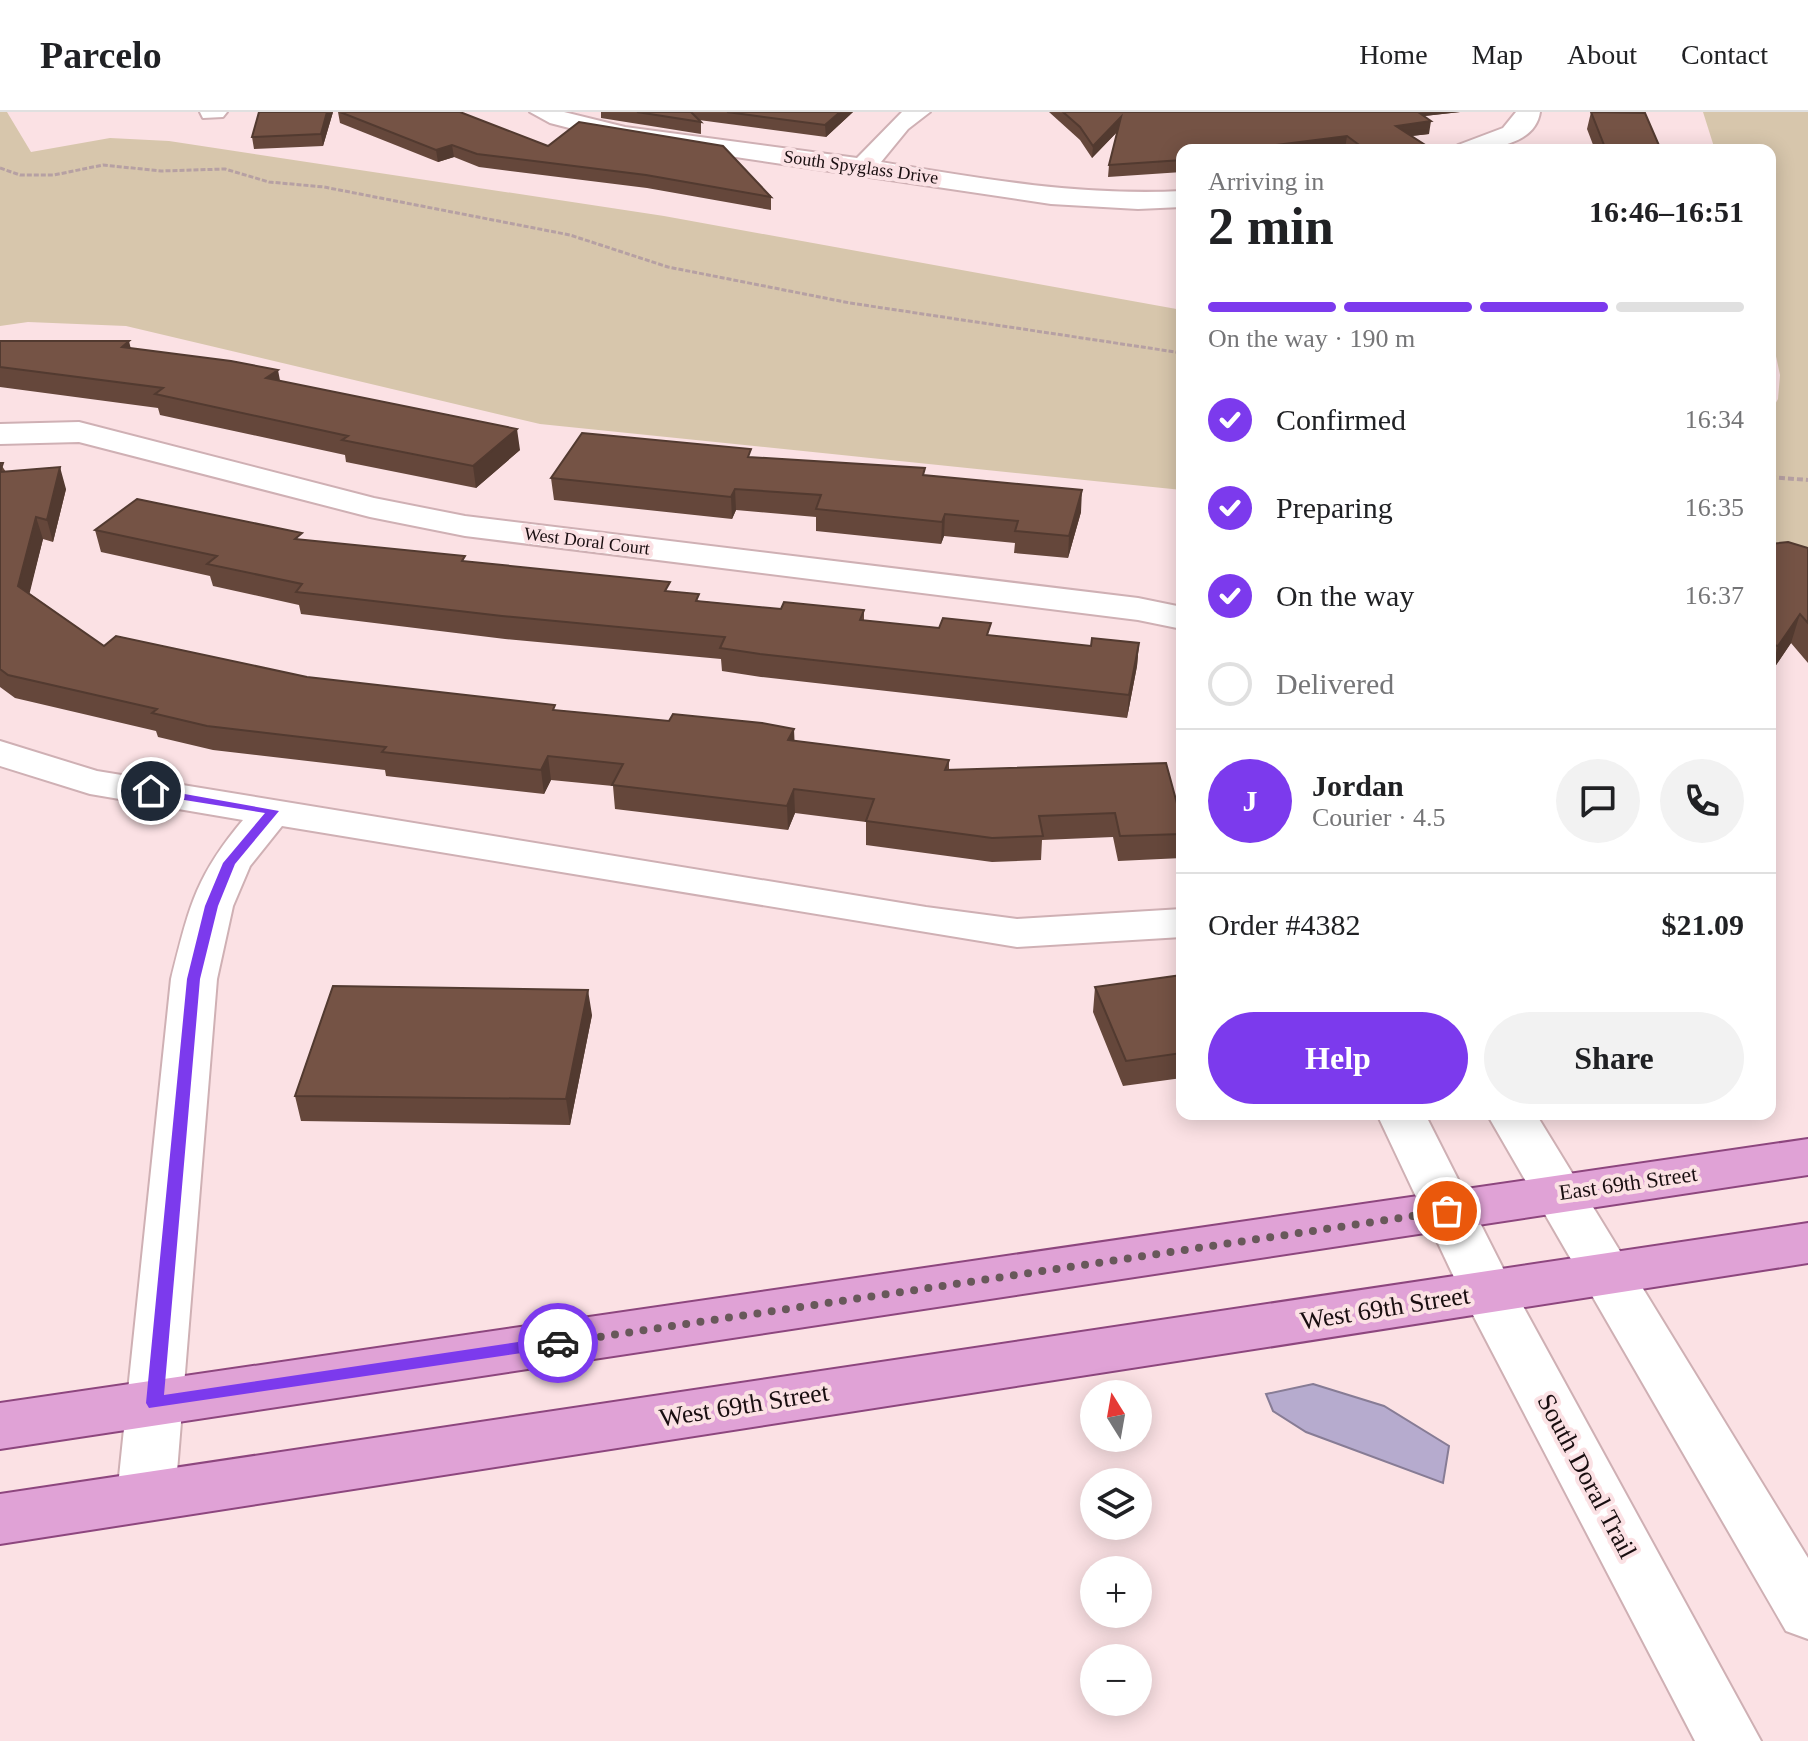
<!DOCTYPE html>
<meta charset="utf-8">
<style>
body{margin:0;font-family:Georgia,serif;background:#f2f2f2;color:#202124;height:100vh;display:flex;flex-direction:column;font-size:30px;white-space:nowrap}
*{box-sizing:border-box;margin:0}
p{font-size:26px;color:#757577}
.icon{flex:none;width:44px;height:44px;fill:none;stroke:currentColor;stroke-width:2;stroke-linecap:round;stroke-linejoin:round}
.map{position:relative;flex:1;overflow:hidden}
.sheet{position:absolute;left:1176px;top:32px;width:600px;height:976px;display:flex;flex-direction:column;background:#fff;border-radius:16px;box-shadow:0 4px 20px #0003}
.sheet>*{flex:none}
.needle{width:52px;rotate:349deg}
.fabs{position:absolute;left:1080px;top:1268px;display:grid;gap:16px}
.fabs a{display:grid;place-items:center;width:72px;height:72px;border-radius:50%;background:#fff;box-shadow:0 4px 20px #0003;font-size:40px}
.pin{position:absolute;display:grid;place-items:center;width:68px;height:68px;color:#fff;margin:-34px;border:4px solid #fff;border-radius:50%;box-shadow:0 2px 8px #0007}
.courier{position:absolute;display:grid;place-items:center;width:80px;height:80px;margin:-40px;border:6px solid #7c3aed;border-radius:50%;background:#fff;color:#222;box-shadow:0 2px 10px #0007}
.headline em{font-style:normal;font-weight:700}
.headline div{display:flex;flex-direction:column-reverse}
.headline{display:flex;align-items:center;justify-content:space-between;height:136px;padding:0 32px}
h1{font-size:52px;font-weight:700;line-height:60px}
.bar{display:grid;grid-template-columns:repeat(4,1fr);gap:12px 8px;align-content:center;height:96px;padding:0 32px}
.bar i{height:10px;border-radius:6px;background:#e0e0e0}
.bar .selected{background:#7c3aed}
.bar p{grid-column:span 4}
.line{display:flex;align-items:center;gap:20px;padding:0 32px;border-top:2px solid #e0e0e0}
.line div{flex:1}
.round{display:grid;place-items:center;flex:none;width:84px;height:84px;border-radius:42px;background:#f2f2f2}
ol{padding:0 32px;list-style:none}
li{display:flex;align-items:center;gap:24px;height:88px}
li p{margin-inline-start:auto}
li .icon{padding:8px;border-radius:50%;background:#7c3aed;color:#fff;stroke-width:4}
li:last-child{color:#757577}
li i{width:44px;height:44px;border:4px solid #e0e0e0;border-radius:50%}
.primary-button{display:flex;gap:16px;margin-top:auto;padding:16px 32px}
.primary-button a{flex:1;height:92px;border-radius:48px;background:#7c3aed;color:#fff;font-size:32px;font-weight:700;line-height:92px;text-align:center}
.primary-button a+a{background:#f2f2f2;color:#202124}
header{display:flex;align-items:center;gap:48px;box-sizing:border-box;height:112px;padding:0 40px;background:#fff;border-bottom:2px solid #e0e0e0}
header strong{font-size:38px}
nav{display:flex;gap:44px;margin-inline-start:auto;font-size:28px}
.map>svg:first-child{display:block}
</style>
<header>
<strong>Parcelo</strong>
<nav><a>Home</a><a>Map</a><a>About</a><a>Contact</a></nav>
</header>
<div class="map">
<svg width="1808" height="1629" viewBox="0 0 1808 1629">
<rect width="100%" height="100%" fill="#fbe1e4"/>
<path fill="#d7c6ac" d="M 0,0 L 7,0 L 31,40 L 110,26 L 169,29 L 664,104 L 1182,198 L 1182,378 L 540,312 L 126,214 L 28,210 L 0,214 Z
M 1703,0 L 1808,0 L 1808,450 L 1770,445 L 1770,301 L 1778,287 L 1780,263 L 1770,216 L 1770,38 L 1715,38 Z"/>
<path fill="#b6abce" stroke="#877c95" stroke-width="2" d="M 1313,1272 L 1384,1294 L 1449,1334 L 1443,1371 L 1306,1320 L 1273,1299 L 1266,1282 Z"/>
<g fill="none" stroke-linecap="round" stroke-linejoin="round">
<g stroke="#cfb0b4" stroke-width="4">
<path id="minor" d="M 200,0 L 227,0 L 223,5 L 203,6 Z
M 530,0 L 564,0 L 625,15 L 857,46 L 902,0 L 930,0 L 908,17 L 881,50 C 982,67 1080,84 1182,79 L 1182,95 L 1138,97 L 1051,92 L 608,26 L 550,11 Z
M 1516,0 L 1540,0 C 1535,36 1482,38 1455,38 L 1458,33 L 1503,16 Z
M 79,310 L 374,386 L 465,404 L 1138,486 L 1182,495 L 1182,517 L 1138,508 L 465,424 L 370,405 L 79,330 L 0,332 L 0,312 Z
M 0,629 L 97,659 L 926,795 L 1017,807 L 1182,797 L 1182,825 L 1017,835 L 282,714 L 250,754 L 233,794 L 217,867 L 175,1384 L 167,1401 L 146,1409 L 125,1401 L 117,1384 L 171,867 C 189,796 195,765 243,708 L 90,682 L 0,654 Z
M 1377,1002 L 1425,1002 L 1512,1174 L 1761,1629 L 1695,1629 L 1461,1180 Z
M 1487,1002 L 1536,1002 L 1808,1446 L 1808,1527 L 1786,1519 Z"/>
</g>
<g stroke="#8d467e" stroke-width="4">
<path id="major" d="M 1808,1027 L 1808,1063 L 0,1337 L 0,1291 Z
M 1808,1111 L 1808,1151 L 0,1432 L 0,1382 Z"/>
</g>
<path stroke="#b6a0a3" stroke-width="3" stroke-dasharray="5 2" stroke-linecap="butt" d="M 0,56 L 20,63 L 54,63 L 103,53 L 161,59 L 225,57 L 269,70 L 324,75 L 570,123 L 668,155 L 850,191 L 1182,241"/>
<path stroke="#b6a0a3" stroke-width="4" stroke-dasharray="6 3" stroke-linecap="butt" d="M 1770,365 L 1808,368"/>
<use href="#minor" fill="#fff" fill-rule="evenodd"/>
<use href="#major" fill="#e0a2d6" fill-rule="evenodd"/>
</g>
<path fill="#65473b" d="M 333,0 L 323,34 L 254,37 L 252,25 Z
M 338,0 L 460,0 L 548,34 L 771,85 L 771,98 L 647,76 L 479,55 L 454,45 L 438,50 L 340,11 Z
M 601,0 L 853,0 L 826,25 L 699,8 L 701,10 L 701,22 L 601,6 Z
M 1049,0 L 1460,0 L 1424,4 L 1429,22 L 1411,24 L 1433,38 L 1347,38 L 1345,37 L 1334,38 L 1182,38 L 1182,60 L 1108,65 L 1109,53 L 1117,20 L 1092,46 L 1080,28 Z
M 1591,0 L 1661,38 L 1595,38 L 1587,17 Z
M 0,229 L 131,237 L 280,269 L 520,338 L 476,376 L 346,350 L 345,343 L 160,303 L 158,296 L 0,275 Z
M 752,345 L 925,363 L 1081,400 L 1068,446 L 1014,441 L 1015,431 L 944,424 L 941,432 L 816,419 L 816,405 L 736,398 L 732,407 L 554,388 L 551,366 Z
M 0,351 L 6,360 L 66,377 L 53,430 L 43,427 L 29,481 L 104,534 L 307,565 L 556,598 L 669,609 L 794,617 L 794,629 L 949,648 L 949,658 L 1182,710 L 1182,746 L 1118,749 L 1113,725 L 1042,728 L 1041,748 L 992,750 L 866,733 L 866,710 L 795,701 L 788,718 L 615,697 L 613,674 L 551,668 L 544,682 L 386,664 L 385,658 L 213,638 L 158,625 L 156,619 L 15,586 L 0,575 Z
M 95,418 L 303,428 L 670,480 L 700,489 L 781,497 L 864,498 L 864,508 L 990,524 L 1091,534 L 1139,531 L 1137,554 L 1127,606 L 761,565 L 722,559 L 721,547 L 505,527 L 301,502 L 299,493 L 213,474 L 210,464 L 101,440 Z
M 1770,432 L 1808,436 L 1808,551 L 1791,531 L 1770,562 Z
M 1182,863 L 1182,966 L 1123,974 L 1093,900 L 1095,875 Z
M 592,903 L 570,1013 L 301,1009 L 295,984 Z"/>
<path fill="#523a30" d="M 327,0 L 333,0 L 323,34 L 321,22 Z
M 840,0 L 853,0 L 826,25 L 825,13 Z
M 1408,0 L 1460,0 L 1407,6 Z
M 1121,5 L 1120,17 L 1092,46 L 1093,34 Z
M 1431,9 L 1429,22 L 1394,26 L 1396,14 Z
M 1347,24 L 1345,37 L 1334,38 L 1237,38 Z
M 452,33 L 454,45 L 438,50 L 436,38 Z
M 129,229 L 134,250 L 122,235 Z
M 278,258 L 282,279 L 266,266 Z
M 517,317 L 520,338 L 476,376 L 473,354 Z
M 60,355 L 66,377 L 53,430 L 47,408 Z
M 735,377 L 736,398 L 732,407 L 731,385 Z
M 1082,378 L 1081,400 L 1068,446 L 1069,424 Z
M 945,402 L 944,424 L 941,432 L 942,410 Z
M 36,405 L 43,427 L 26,496 L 18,474 Z
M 1800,502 L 1791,531 L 1770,562 L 1778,534 Z
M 1139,531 L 1137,554 L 1127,606 L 1129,583 Z
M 794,617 L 795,640 L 788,628 Z
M 548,644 L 551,668 L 544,682 L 541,658 Z
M 794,677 L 795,701 L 788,718 L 787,694 Z
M 588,878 L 592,903 L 570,1013 L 566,987 Z"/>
<path fill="#755345" stroke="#523a30" stroke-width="2" d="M 259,0 L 327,0 L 321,22 L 252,25 Z
M 340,0 L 460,0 L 548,34 L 579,10 L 723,34 L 771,85 L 646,63 L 477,42 L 452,33 L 436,38 Z
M 637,0 L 691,0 L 701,10 Z
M 727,0 L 840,0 L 825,13 Z
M 1063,0 L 1418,0 L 1431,9 L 1396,14 L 1433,38 L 1366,38 L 1347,24 L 1237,38 L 1182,38 L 1182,48 L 1109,53 L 1121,5 L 1093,34 L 1080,15 Z
M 1591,0 L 1645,1 L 1661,38 L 1606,38 Z
M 0,229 L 129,229 L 122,235 L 231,249 L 278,258 L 266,266 L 517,317 L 473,354 L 342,328 L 348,324 L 155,282 L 163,276 L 0,255 Z
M 582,321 L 751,337 L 748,345 L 925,356 L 923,363 L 1082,378 L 1069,424 L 1015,419 L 1018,409 L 945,402 L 942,410 L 816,397 L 821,383 L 735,377 L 731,385 L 551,366 Z
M 0,351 L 3,351 L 0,360 L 60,355 L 47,408 L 36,405 L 18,474 L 104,534 L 116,524 L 307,565 L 555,593 L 553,598 L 669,609 L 673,602 L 762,611 L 794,617 L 788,628 L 949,648 L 945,658 L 1166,651 L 1182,710 L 1182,722 L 1120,724 L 1115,701 L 1039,704 L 1043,724 L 992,726 L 866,709 L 874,687 L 794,677 L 787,694 L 612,673 L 623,652 L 548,644 L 541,658 L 382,640 L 386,635 L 207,614 L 152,601 L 157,597 L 8,563 L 0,557 Z
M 137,387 L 302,421 L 295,427 L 465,444 L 462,449 L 670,470 L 665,479 L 699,482 L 696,489 L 781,497 L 784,490 L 864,498 L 860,508 L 939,516 L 943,506 L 991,511 L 987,523 L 1091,534 L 1092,526 L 1139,531 L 1129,583 L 760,542 L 720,536 L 725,525 L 502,504 L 296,480 L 302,472 L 207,452 L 217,444 L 95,418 Z
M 1788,430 L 1808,436 L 1808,511 L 1800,502 L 1778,534 L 1770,532 L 1770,432 Z
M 1182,863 L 1182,941 L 1126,949 L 1095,875 Z
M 333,874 L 588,878 L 566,987 L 295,984 Z"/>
<path fill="#7c3aed" d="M 151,676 L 279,699 L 235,752 L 218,794 L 200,867 L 164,1283 L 558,1224 L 563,1226 L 563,1235 L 149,1296 L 146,1291 L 187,867 L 205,794 L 223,751 L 265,701 L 147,682 L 147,677 Z"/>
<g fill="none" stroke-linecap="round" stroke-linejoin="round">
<path stroke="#68585a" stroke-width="8" stroke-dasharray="0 14.4" d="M 558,1231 L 1447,1099"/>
</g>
<g text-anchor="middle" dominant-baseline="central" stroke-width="8" stroke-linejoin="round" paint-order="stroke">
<g font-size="18" fill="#190e10" stroke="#fbe1e4">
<text transform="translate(861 55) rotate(8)">South Spyglass Drive</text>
<text transform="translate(587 429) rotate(7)">West Doral Court</text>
</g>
<g font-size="22" fill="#190e10" stroke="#fbe1e4">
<text transform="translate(1628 1071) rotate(-8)">East 69th Street</text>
</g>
<g font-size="26" fill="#190e10" stroke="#fbe1e4">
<text transform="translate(1385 1196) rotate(-9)">West 69th Street</text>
<text transform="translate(744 1293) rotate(-9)">West 69th Street</text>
<text transform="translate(1587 1364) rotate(62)">South Doral Trail</text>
</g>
</g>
</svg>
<div class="fabs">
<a><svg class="needle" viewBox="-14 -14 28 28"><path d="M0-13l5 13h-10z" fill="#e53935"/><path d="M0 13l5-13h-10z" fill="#757577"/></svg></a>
<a><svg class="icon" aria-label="layers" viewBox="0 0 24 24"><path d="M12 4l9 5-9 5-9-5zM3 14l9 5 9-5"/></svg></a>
<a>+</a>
<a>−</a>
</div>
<div class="pin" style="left:1447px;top:1099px;background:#ea580c"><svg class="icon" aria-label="bag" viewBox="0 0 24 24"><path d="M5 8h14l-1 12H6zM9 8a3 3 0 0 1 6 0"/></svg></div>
<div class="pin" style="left:151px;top:679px;background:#1f2937"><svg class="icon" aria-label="home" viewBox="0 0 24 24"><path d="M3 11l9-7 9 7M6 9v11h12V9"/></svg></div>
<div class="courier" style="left:558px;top:1231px"><svg class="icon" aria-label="car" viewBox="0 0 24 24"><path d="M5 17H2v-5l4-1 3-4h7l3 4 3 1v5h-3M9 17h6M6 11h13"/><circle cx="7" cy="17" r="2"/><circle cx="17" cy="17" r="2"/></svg></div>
<section class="sheet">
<div class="headline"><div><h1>2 min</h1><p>Arriving in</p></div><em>16:46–16:51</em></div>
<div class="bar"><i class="selected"></i><i class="selected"></i><i class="selected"></i><i></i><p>On the way · 190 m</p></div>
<ol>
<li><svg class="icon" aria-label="check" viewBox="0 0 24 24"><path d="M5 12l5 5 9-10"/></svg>Confirmed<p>16:34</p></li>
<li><svg class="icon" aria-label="check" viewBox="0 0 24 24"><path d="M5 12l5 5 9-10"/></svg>Preparing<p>16:35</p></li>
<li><svg class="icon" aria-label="check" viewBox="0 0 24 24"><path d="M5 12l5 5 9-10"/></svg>On the way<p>16:37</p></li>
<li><i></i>Delivered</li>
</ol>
<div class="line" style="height:144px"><b class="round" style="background:#7c3aed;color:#fff">J</b><div><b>Jordan</b><p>Courier · 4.5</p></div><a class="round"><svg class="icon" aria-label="chat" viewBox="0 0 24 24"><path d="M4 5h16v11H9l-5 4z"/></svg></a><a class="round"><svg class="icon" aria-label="phone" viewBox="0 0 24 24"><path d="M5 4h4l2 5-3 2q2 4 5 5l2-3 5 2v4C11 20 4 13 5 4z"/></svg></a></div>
<div class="line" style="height:104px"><div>Order #4382</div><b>$21.09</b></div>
<div class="primary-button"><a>Help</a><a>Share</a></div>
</section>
</div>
